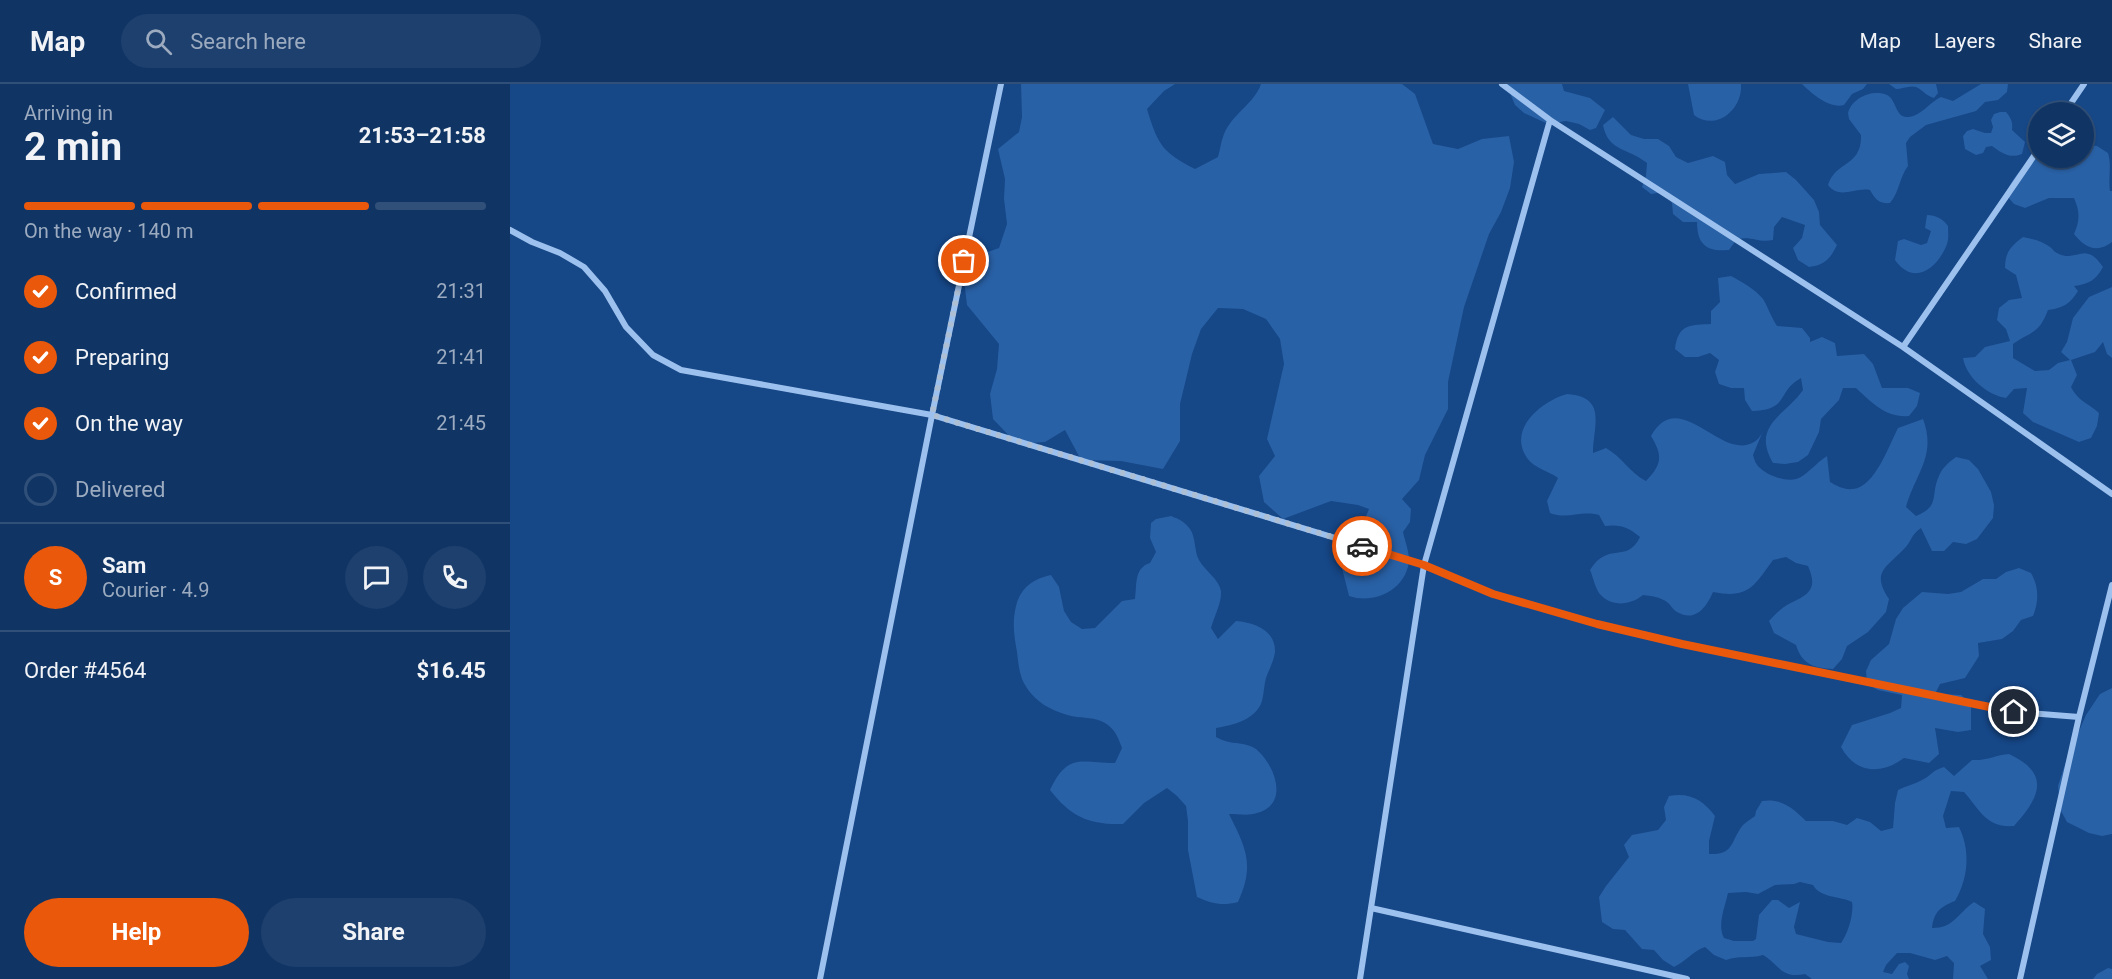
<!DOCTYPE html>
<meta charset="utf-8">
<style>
body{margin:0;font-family:Roboto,sans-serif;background:#1e406e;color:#f1f3f6;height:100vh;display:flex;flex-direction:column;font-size:22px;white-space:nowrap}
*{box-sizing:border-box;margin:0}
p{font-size:20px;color:#9cabbf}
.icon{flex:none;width:33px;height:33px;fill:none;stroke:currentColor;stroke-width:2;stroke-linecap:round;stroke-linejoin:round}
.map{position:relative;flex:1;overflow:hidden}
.drawer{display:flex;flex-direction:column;background:#103565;width:510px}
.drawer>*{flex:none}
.buttons{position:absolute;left:1518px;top:18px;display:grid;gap:12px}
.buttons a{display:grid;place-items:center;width:66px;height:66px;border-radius:50%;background:#103565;box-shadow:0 2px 4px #0004,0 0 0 2px #305079;font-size:30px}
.pin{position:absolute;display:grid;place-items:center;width:51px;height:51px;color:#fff;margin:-26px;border:3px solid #fff;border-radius:50%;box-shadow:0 2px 6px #0007}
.courier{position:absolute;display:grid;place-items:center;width:60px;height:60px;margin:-30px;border:4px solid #ea580c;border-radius:50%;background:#fff;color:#222;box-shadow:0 2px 8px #0007}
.overview em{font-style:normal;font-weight:700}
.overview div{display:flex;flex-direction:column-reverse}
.overview{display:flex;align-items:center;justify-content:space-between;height:102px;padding:0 24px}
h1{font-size:39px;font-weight:700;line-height:45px}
.bar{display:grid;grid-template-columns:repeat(4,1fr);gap:9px 6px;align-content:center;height:72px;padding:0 24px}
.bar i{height:8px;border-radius:4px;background:#305079}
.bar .selected{background:#ea580c}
.bar p{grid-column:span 4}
.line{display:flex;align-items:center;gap:15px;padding:0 24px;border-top:2px solid #305079}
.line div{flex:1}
.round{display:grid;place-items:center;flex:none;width:63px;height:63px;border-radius:32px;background:#1e406e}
ol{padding:0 24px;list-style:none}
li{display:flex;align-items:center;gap:18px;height:66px}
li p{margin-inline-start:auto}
li .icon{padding:6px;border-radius:50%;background:#ea580c;color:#fff;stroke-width:4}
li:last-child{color:#9cabbf}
li i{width:33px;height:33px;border:3px solid #305079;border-radius:50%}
.cta{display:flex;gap:12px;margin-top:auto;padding:12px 24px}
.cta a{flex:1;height:69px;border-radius:36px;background:#ea580c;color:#fff;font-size:24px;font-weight:700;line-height:69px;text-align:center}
.cta a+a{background:#1e406e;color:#f1f3f6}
header{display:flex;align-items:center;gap:36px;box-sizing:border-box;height:84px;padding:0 30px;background:#103565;border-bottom:2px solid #305079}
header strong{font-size:28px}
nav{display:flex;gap:33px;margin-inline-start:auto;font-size:21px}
.search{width:420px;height:54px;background:#1e406e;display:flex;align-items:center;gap:15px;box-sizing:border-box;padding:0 21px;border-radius:33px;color:#9cabbf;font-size:22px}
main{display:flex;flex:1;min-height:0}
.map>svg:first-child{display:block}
</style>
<header>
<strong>Map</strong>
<div class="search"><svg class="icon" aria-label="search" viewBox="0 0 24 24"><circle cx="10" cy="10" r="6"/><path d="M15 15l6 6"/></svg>Search here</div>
<nav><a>Map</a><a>Layers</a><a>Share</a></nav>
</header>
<main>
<section class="drawer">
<div class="overview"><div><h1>2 min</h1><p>Arriving in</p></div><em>21:53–21:58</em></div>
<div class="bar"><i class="selected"></i><i class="selected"></i><i class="selected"></i><i></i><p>On the way · 140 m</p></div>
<ol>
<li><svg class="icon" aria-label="check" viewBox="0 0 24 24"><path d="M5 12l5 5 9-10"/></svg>Confirmed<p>21:31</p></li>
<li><svg class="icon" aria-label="check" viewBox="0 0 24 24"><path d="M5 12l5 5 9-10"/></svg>Preparing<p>21:41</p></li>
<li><svg class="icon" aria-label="check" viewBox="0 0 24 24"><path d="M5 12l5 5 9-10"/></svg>On the way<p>21:45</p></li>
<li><i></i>Delivered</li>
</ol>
<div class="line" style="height:108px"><b class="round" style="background:#ea580c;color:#fff">S</b><div><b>Sam</b><p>Courier · 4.9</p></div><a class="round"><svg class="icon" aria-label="chat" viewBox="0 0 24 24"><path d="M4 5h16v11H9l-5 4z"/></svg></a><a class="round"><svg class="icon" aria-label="phone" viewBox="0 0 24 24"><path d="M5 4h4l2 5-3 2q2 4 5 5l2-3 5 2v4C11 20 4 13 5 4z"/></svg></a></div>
<div class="line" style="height:78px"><div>Order #4564</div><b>$16.45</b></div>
<div class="cta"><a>Help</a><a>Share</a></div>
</section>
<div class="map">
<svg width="1602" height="895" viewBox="0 0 1602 895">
<rect width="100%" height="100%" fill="#164787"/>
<path fill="#2961a6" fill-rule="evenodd" d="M 511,0 L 665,0 L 654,7 L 637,25 C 648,61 652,68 685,85 L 708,73 C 710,66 711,57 714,50 C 722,30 744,20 751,0 L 892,0 L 905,10 L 923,60 L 948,65 L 972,55 L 999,52 L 1004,78 L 1000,104 L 991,128 L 979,150 L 954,223 L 938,298 L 938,325 L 915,371 L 909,396 L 892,415 L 901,425 L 900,438 L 893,448 C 895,457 899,467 899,476 C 897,505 865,521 839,512 L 832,484 L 833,471 L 857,463 L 854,437 L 859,425 L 848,421 L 821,417 L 773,435 L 754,418 L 749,392 L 765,372 L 757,355 L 774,280 L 770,255 L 756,235 L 733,225 L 708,224 L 691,245 L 682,270 L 670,320 L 670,357 L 653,385 L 611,377 L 571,376 L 555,346 L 535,358 L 507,360 L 483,335 L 480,310 L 487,285 L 489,260 L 457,221 L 454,196 L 464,173 L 489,164 L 497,140 L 494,115 L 495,95 L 488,65 L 509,48 L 512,33 Z
M 996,0 L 1052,0 L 1054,7 L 1080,14 L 1095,26 L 1086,44 L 1080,46 L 1069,40 L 1056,37 L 1038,40 L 1014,29 L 1005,21 Z
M 1178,0 L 1231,0 C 1233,25 1206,48 1184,31 Z
M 1292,0 L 1357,0 L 1353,5 L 1342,10 L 1334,21 C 1320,25 1302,10 1292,0 Z
M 1379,0 L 1426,0 L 1428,9 L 1424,14 C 1416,12 1413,6 1406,3 C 1400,1 1392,5 1386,5 Z
M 1471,0 L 1498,0 L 1497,8 L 1488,16 L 1475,18 L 1466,27 L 1416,41 L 1400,53 L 1396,59 L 1398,82 C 1389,94 1390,107 1380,119 C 1369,120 1365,115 1360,106 C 1345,103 1329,116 1318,101 C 1325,77 1352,83 1351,51 L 1339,35 L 1338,29 C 1342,14 1362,5 1377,11 C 1387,16 1385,34 1398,33 C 1410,33 1420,18 1431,13 L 1443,17 Z
M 1490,28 L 1496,28 C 1501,34 1503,38 1502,46 L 1515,58 L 1512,70 C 1499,75 1492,69 1482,62 L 1476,63 L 1473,69 L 1466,71 L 1455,65 L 1453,52 L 1457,47 L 1463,45 L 1475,49 L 1481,49 L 1483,43 L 1481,36 L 1484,30 Z
M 1103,33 L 1121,51 L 1134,55 L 1148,55 L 1159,62 L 1166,73 L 1178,79 L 1203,72 L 1215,78 L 1217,91 L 1225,100 L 1249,90 L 1276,88 L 1286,96 L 1304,116 L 1309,128 L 1310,141 L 1327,161 C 1320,175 1315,181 1299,183 L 1288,176 L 1283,164 L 1292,154 L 1295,141 L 1272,133 L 1264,143 L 1263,156 C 1248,159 1243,152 1227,155 L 1219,166 C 1197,168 1187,161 1187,138 L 1173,138 L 1163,130 L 1162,119 L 1155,108 L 1141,110 L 1132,103 L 1136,92 L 1137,79 C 1119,64 1098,68 1093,41 Z
M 1574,60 L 1587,62 L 1598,69 C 1602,82 1598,93 1600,107 L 1602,107 L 1602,158 C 1587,170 1574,163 1564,150 C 1570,136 1570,128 1564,114 L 1539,114 L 1515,124 L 1504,120 L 1496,111 C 1502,93 1512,83 1527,72 L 1553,75 L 1555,74 L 1574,74 Z
M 1417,131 C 1426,131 1433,135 1438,142 C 1438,148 1439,154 1437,160 C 1428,184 1404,203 1385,176 L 1388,157 L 1394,155 L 1411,161 L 1417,159 L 1421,147 L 1415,144 Z
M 1513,153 C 1523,155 1532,157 1540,163 C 1543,165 1544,168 1547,169 C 1567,180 1574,155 1593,183 C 1586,196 1579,200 1564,202 L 1568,207 C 1560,220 1553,224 1538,226 C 1529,250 1522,247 1503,260 L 1503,274 L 1525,287 L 1539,286 L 1548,279 L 1560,276 L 1551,268 L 1557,258 L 1563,234 L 1579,213 L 1602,203 L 1602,274 L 1597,270 L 1593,258 L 1585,268 L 1561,276 L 1567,291 L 1561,303 C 1569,318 1577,318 1589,329 L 1587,342 L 1581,354 L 1569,358 L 1523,338 L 1513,329 L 1517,304 L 1504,305 L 1496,314 C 1477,311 1456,293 1453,274 L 1465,273 L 1475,263 L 1500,257 L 1496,245 L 1487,236 L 1489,224 L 1499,216 L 1512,214 L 1506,191 L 1495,184 C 1495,168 1501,162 1513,153 Z
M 1221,192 C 1232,198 1245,205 1253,215 C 1258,223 1261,233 1267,242 L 1292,244 L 1300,254 L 1300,258 L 1312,253 L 1325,259 L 1327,272 L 1354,270 L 1363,280 L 1372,304 L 1398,304 L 1410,309 L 1407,322 L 1399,332 C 1376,334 1362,319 1346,304 L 1333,304 L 1329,316 L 1311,335 L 1309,348 L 1298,371 L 1288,378 L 1275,380 L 1263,379 C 1241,341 1275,332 1293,306 L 1291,294 C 1266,308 1280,326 1242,327 L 1235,316 L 1234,304 L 1221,304 L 1209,300 L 1205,288 L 1209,276 L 1200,269 L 1188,273 L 1175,273 L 1165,265 C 1168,240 1180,241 1201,240 L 1201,227 L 1210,218 L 1208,194 Z
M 1057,310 C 1098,313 1083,342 1083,369 L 1096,364 C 1112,373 1120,389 1136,397 C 1152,380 1153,372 1141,352 C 1169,301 1211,378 1244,358 C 1248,356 1251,351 1253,347 L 1243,371 C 1244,375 1246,381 1250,384 C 1257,391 1275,398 1286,395 C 1295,393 1307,378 1317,372 L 1320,398 C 1327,402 1334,406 1343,405 C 1365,403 1379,361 1388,344 L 1413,335 C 1427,372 1405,390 1396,423 L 1406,432 C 1431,422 1420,411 1429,392 C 1432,384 1439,378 1446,373 L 1459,376 L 1468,385 L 1481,408 L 1484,421 L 1483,434 L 1467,455 L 1456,460 L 1443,458 L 1434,467 L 1422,467 L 1411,444 C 1400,452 1402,457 1394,465 C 1376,484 1361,488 1379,515 L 1376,528 L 1358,548 L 1337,562 L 1332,575 L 1323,585 C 1303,584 1292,580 1286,561 L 1264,549 L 1259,537 C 1265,531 1270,525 1277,521 C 1297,511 1309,507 1298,482 L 1286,479 L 1276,473 L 1263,476 C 1244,502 1239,515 1203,508 C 1197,522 1186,539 1167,528 C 1163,526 1161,521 1157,518 C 1150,513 1141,512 1133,511 C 1121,521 1101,524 1089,509 C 1085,503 1083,493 1080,486 C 1099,456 1116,481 1130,453 C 1118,443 1110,440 1095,442 L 1089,431 C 1070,426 1058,436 1040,429 L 1037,417 L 1048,394 C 1039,387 1025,385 1017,374 C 997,345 1032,317 1057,310 Z
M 661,432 C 669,435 675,438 680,445 C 686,453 684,467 689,476 C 695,487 709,495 711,507 C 712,519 704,533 701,544 L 708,555 L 726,537 C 743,538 766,546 765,568 C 764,577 759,585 756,594 C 754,601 754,609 752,617 C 746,636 723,641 706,644 L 706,653 C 710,655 714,657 719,658 C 729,660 737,659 746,665 C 765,681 780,720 747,729 C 739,732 728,730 719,730 C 736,764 745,781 728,818 C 713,822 702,820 687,813 L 678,766 L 678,737 L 676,722 L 667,712 L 657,704 L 634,719 L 613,740 C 579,741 561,733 540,706 C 558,668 571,679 605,679 L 612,664 C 609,656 606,647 598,641 C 589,634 578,634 567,633 C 544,629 522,618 512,595 C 509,587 508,577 507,568 C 504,551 502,539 506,522 C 511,503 523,495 541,491 L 549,503 L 554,527 L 561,538 L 572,545 L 585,544 L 612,517 L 625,515 C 627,500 624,484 640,479 L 646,468 L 640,454 L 641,439 L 646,435 Z
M 1509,484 L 1521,489 C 1529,503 1529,517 1523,532 L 1511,536 L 1503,547 L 1492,555 L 1468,559 L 1469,572 L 1455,594 L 1430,600 L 1425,610 L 1451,611 L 1461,620 L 1461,646 L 1448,648 L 1425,644 L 1429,670 L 1419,679 L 1394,674 C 1371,691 1346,690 1331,663 L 1342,641 L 1380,629 L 1391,624 L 1392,611 L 1368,606 L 1357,600 L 1356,587 L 1361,576 L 1379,560 L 1386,535 L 1393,524 L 1412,508 L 1438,510 L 1451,508 L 1473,495 L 1486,495 L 1496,488 Z
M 1602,604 L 1602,750 L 1592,752 L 1579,749 L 1557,738 L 1551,727 L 1548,702 L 1556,677 L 1576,631 L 1590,610 Z
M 1499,670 C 1542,690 1529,714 1504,742 C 1476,744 1470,726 1454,708 L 1441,707 L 1433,732 L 1436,744 L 1449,743 C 1461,767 1458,795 1445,817 C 1430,823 1424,828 1422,844 C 1444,844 1447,830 1464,818 L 1475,825 L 1473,850 L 1480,863 L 1481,876 L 1470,882 L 1478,895 L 1443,895 L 1444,879 L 1437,872 L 1425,876 L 1400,869 L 1387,869 L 1376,881 L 1373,888 L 1382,890 L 1389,880 L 1395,878 L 1399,882 L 1397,890 L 1399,895 L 1302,895 L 1295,890 C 1271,895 1271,882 1253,871 C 1239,875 1230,871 1216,876 L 1204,871 L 1195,863 C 1181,868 1177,877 1164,883 L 1153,876 L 1144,866 L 1132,865 L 1115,846 L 1103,845 L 1092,838 L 1089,813 L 1096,802 L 1119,773 L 1114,761 L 1122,751 L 1148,746 L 1156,736 L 1154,723 L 1159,712 C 1180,708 1193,716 1205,732 L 1199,757 L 1199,770 C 1225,771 1220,757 1233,741 C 1236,738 1241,735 1245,732 L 1246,727 L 1252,717 C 1271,714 1283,724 1296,737 L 1323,737 L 1337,741 L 1347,734 L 1360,738 L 1371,747 L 1383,744 L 1385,719 L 1388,706 C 1396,702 1405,700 1412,696 C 1422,691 1421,687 1434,683 L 1444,692 L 1462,676 C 1476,677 1486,671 1499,670 ZM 1290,798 L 1303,801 C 1310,814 1330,812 1342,818 C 1344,829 1338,850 1331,859 L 1318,858 L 1286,850 L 1284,843 L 1290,818 L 1279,824 L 1268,816 L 1262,816 L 1249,831 L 1246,855 L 1243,857 L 1224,857 L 1214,854 C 1207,841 1215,823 1218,809 L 1236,808 L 1248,810 L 1265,801 L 1284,800 Z
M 1598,884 L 1602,885 L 1602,895 L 1583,895 L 1587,890 Z"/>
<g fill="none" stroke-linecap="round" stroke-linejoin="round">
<path stroke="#9dc1ee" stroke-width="6" d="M 992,0 L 1040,36 L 1393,263 L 1602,410
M 1555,28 L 1574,0
M 0,146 L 22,158 L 50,169 L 74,183 L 95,207 L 116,243 L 143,271 L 171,286 L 422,331 L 914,481 L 983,510 L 1087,540 L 1172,560 L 1505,628 L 1569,633
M 1393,263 L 1528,66
M 861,824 L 1177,895
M 310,895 L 422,331 L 491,0
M 850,895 L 914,481 L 1040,36
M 1510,895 L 1569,633 L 1602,501"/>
</g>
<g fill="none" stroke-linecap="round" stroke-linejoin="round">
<path stroke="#adbfd5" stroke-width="6" stroke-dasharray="0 10.8" d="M 454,177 L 422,331 L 852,462"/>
<path stroke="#ea580c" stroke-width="8" d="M 852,462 L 914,481 L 983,510 L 1087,540 L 1172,560 L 1504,628"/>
</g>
</svg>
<div class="buttons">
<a><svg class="icon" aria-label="layers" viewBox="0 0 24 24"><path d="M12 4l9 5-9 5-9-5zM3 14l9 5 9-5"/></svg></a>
</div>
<div class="pin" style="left:454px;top:177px;background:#ea580c"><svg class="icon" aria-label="bag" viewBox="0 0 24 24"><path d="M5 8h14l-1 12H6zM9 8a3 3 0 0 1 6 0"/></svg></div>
<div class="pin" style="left:1504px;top:628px;background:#1f2937"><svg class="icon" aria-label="home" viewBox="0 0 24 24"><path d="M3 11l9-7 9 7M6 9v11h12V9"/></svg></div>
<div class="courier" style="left:852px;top:462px"><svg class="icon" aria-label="car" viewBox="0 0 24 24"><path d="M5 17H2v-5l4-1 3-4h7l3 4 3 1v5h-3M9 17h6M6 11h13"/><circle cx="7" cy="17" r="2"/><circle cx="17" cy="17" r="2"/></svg></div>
</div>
</main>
